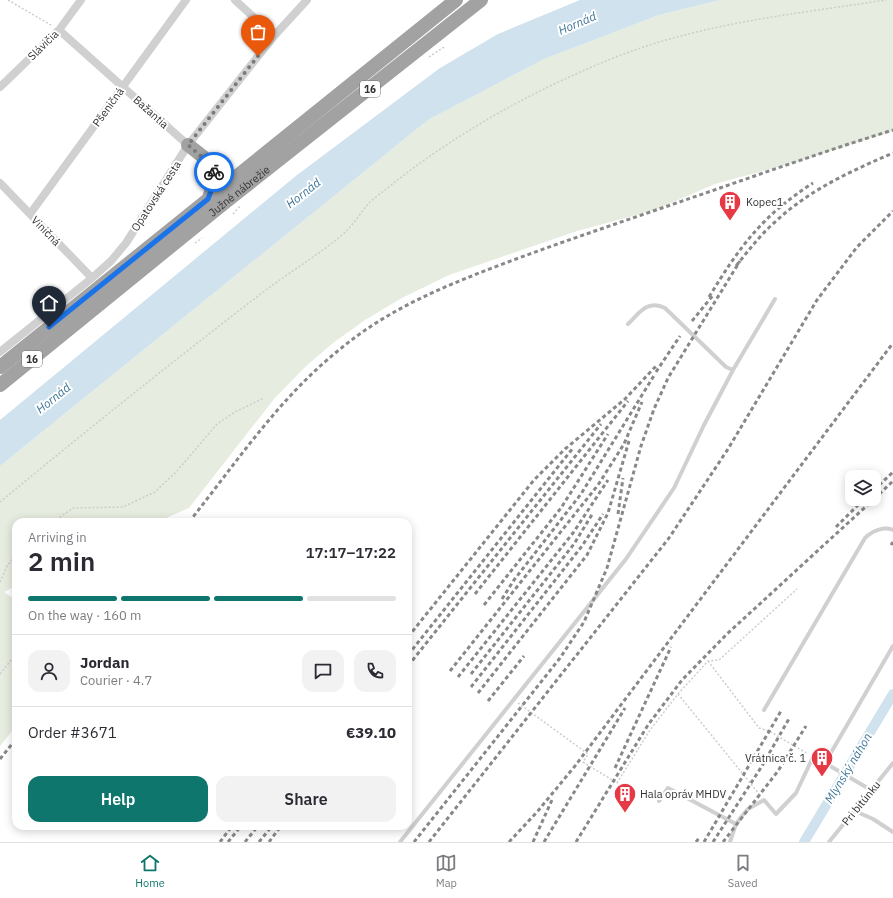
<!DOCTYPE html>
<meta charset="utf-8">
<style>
body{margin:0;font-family:"IBM Plex Sans",sans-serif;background:#f2f2f3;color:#2b2b33;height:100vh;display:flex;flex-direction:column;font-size:15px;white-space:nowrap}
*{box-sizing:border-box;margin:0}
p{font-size:13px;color:#7c7c81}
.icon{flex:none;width:22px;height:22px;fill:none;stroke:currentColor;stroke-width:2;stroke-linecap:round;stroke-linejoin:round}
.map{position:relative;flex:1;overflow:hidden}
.drawer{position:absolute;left:12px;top:518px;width:400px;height:312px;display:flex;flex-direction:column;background:#fff;border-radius:12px;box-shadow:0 2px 10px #0003}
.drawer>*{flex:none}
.tools{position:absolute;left:845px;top:470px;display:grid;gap:8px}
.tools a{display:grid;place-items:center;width:36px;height:36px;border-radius:8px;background:#fff;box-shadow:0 2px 10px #0003;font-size:20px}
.pin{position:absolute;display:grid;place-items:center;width:34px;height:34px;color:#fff;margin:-41px -17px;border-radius:50% 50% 50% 0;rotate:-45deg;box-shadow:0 0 4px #0007}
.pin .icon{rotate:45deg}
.courier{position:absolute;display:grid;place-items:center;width:40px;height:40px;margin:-20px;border:3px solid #1a73e8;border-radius:50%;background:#fff;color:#222;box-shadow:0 1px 5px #0007}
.summary em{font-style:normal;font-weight:600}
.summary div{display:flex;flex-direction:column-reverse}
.summary{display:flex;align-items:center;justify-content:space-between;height:68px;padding:0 16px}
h1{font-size:26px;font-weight:600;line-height:30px}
.bar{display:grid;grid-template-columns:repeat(4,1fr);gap:6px 4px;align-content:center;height:48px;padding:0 16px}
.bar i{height:5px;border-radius:3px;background:#e1e1e2}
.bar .active{background:#0f766e}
.bar p{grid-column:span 4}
.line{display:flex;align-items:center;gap:10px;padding:0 16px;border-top:1px solid #e1e1e2}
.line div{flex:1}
.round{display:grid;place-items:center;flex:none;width:42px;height:42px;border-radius:12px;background:#f2f2f3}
.cta{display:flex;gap:8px;margin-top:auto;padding:8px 16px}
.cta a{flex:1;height:46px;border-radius:12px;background:#0f766e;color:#fff;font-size:16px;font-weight:600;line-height:46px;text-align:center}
.cta a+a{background:#f2f2f3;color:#2b2b33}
.dock{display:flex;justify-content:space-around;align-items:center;height:56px;border-top:1px solid #e1e1e2;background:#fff;font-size:11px;color:#7c7c81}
.dock a{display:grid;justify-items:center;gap:2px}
.dock .active{color:#0f766e}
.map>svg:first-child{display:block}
</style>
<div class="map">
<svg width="893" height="842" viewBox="0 0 893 842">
<rect width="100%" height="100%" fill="#fff"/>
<path fill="#e6ecdf" d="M 720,0 L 893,0 L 893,131 L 793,163 L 715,184 L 655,210 L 577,231 L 449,275 L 402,298 L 365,320 L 333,343 L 305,367 L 274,399 L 189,508 L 157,522 L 16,522 L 16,586 L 4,592 L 16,600 L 16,726 L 0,746 L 0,466 L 428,120 L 544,59 L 659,15 Z"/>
<path fill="#cfe2ee" d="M 580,0 L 720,0 L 659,15 L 544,59 L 428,120 L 0,466 L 0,420 L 297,175 L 440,68 L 498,34 Z"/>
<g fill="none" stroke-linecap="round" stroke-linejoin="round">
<path stroke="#cfe2ee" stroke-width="10" d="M 804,842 L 893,694"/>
<path stroke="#cdcdcd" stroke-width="1.5" stroke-dasharray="2 2" stroke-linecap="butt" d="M 8,0 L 51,25
M 429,57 L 444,47
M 233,214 L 241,205
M 195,243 L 202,238
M 0,502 C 86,431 173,361 262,293 C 288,273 317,256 342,235 C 353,226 360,213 369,203 C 374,198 380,194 385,190 C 454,134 533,90 616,57 C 702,23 795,14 886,0
M 53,522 L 73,508 L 123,507 L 155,492 L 177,471 L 217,424 L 235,412 L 264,398
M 0,582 L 7,566 L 16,555
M 708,661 L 759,728 L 769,731 L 808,754
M 0,674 L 16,654
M 678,694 L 760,795
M 518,703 L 588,754 L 583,762 L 617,783 L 650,730 L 678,694 L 708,661 L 719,660 L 797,589"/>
<path stroke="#d0d0d0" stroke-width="4" d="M 628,324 C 639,313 648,299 665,308 L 726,367 L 733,370 L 775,299
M 764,710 L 865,538 C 872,531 884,526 893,530
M 871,790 L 825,763 L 893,646
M 659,801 L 668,788 L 736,824
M 855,811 L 873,819 L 893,832
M 400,842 L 626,559 L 674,488 L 704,425 L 733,370
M 730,842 L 736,824 L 742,816 L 748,809 L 764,800 L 776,814 L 796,793 L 813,757 L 825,763
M 829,842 L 893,763"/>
<path stroke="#d0d0d0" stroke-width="8" d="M 235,0 L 274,36
M 59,30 L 188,145
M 0,87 L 59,30 L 81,0
M 0,183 L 92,278
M 30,214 L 186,0
M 0,352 L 92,278 L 111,261 L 126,243 L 188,145 L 274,36 L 307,0"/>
<g stroke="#a2a2a2" stroke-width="14">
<path d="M 188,145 C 212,163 220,169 209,198"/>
<path d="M 0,367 L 456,0"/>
<path id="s1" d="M 0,385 L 224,203 L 481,0"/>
</g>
<path stroke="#888" stroke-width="3" stroke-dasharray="4 3" stroke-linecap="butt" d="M 736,266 C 749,250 760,235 775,222 C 809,190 851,171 893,153
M 709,297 C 740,246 762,216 813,183
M 692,321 L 714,294
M 656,372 L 680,336
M 874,490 L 893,472
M 874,499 L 893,481
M 618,514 L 623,478
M 189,522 C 236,463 280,397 339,350 C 389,308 447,285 508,262 C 556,244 604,228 653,211 C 733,184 812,155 893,130
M 836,527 L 864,499
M 891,545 L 893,542
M 475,594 L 628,401
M 502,599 L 514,580 L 581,494 L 655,374
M 484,605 L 561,508 L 608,434
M 408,637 L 534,480 L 565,449 L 625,399 L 657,365
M 408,655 L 573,448
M 408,666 L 601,424
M 450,671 L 598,485 L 624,444 L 642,402
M 471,674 L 574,544 L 593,513
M 458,677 L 573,533 L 608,480
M 471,687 L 582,546 L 603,514
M 478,693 L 587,555 L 608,513 L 629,441
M 488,701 L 524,656
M 0,759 L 16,739
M 615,768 L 671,647
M 220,842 L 232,826
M 228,842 L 241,826
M 245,842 L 258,826
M 259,842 L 272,826
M 269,842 L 281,826
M 414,842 L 560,658 L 584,622 L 607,568 L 641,446 L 654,409 L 668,378 L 740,261
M 429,842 L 669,538 L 728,449 L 817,300 L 857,247 L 893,211
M 509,842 L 537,812 L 575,766 L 893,343
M 533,842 L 552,800
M 544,842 L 625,708
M 576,842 L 648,725 L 682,680 L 727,634 L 874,499
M 696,842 L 699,838
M 704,842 L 781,711
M 713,842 L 762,766 L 790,717
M 723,842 L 778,771 L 806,726"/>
</g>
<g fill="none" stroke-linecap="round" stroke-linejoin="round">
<path stroke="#7a7a7a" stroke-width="4" stroke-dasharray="0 7.2" d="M 214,172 L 210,164 L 188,145 L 258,56"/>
<path stroke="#1a73e8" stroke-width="5" d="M 49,327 L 208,199 L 214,183 L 214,172"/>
</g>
<defs>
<g id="building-pin" transform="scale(1.15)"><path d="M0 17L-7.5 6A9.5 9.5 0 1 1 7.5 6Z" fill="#e63946" stroke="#fff"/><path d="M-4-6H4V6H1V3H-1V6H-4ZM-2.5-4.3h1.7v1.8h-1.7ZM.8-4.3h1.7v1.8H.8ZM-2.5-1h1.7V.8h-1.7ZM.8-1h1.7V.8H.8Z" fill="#fff"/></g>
</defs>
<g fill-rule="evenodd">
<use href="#building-pin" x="730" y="202"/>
<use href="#building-pin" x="822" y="758"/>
<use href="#building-pin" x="625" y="794"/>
</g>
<g text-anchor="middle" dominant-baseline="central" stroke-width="4" stroke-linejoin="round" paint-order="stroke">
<g fill="#fff" stroke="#707070" stroke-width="1">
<rect x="360" y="81" width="20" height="16" rx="3"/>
<rect x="22" y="351" width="20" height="16" rx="3"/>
</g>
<g font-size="10" font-weight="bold" fill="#333">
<text x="370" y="89">16</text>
<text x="32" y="359">16</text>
</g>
<g font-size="11" fill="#333" stroke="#fff">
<text transform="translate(43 45) rotate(-44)">Slávičia</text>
<text transform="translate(108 107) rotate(-54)">Pšeničná</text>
<text transform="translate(151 112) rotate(42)">Bažantia</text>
<text stroke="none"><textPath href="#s1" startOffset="308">Južné nábrežie</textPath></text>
<text transform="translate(156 196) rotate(-57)">Opatovská cesta</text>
<text transform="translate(46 231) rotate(46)">Viničná</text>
<text transform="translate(861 803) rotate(-51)">Pri bitúnku</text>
</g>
<g font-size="11" fill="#333" stroke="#fff" text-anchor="start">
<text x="746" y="202">Kopec1</text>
<text x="806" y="758" text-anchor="end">Vrátnica č. 1</text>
<text x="640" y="794">Hala opráv MHDV</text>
</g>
<g font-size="12" font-style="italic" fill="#3f7597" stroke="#fff">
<text transform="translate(577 23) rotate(-23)">Hornád</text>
<text transform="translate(303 193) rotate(-38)">Hornád</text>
<text transform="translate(53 398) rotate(-39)">Hornád</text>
<text transform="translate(848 768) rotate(-59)">Mlynský náhon</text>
</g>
</g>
</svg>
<div class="tools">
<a><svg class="icon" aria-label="layers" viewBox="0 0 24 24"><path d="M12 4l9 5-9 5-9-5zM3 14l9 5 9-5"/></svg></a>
</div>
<div class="pin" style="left:258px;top:56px;background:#ea580c"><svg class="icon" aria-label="bag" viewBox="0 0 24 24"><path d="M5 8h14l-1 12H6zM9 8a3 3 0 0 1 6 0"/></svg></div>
<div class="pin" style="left:49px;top:327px;background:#1f2937"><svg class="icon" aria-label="home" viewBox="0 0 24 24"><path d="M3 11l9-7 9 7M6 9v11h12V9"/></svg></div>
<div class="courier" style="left:214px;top:172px"><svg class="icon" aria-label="bike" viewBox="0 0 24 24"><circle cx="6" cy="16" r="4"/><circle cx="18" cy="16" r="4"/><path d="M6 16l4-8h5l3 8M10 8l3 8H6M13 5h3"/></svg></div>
<section class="drawer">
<div class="summary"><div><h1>2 min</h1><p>Arriving in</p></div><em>17:17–17:22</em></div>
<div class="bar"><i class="active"></i><i class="active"></i><i class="active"></i><i></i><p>On the way · 160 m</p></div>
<div class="line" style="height:72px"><a class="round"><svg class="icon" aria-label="person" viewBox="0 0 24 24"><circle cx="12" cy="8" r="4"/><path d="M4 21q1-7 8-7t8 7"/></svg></a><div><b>Jordan</b><p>Courier · 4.7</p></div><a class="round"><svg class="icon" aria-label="chat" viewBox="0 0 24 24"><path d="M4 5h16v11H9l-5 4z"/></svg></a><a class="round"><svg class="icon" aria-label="phone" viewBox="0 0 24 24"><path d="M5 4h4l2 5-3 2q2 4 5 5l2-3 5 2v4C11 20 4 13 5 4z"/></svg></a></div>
<div class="line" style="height:52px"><div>Order #3671</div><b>€39.10</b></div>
<div class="cta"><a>Help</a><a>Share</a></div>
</section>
</div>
<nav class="dock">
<a class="active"><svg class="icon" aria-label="home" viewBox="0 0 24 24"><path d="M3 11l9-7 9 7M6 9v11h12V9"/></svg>Home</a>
<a><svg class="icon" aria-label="map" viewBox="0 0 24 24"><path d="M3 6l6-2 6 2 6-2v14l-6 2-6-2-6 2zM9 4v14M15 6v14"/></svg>Map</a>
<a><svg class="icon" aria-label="saved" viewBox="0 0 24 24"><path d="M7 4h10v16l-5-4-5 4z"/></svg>Saved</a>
</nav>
